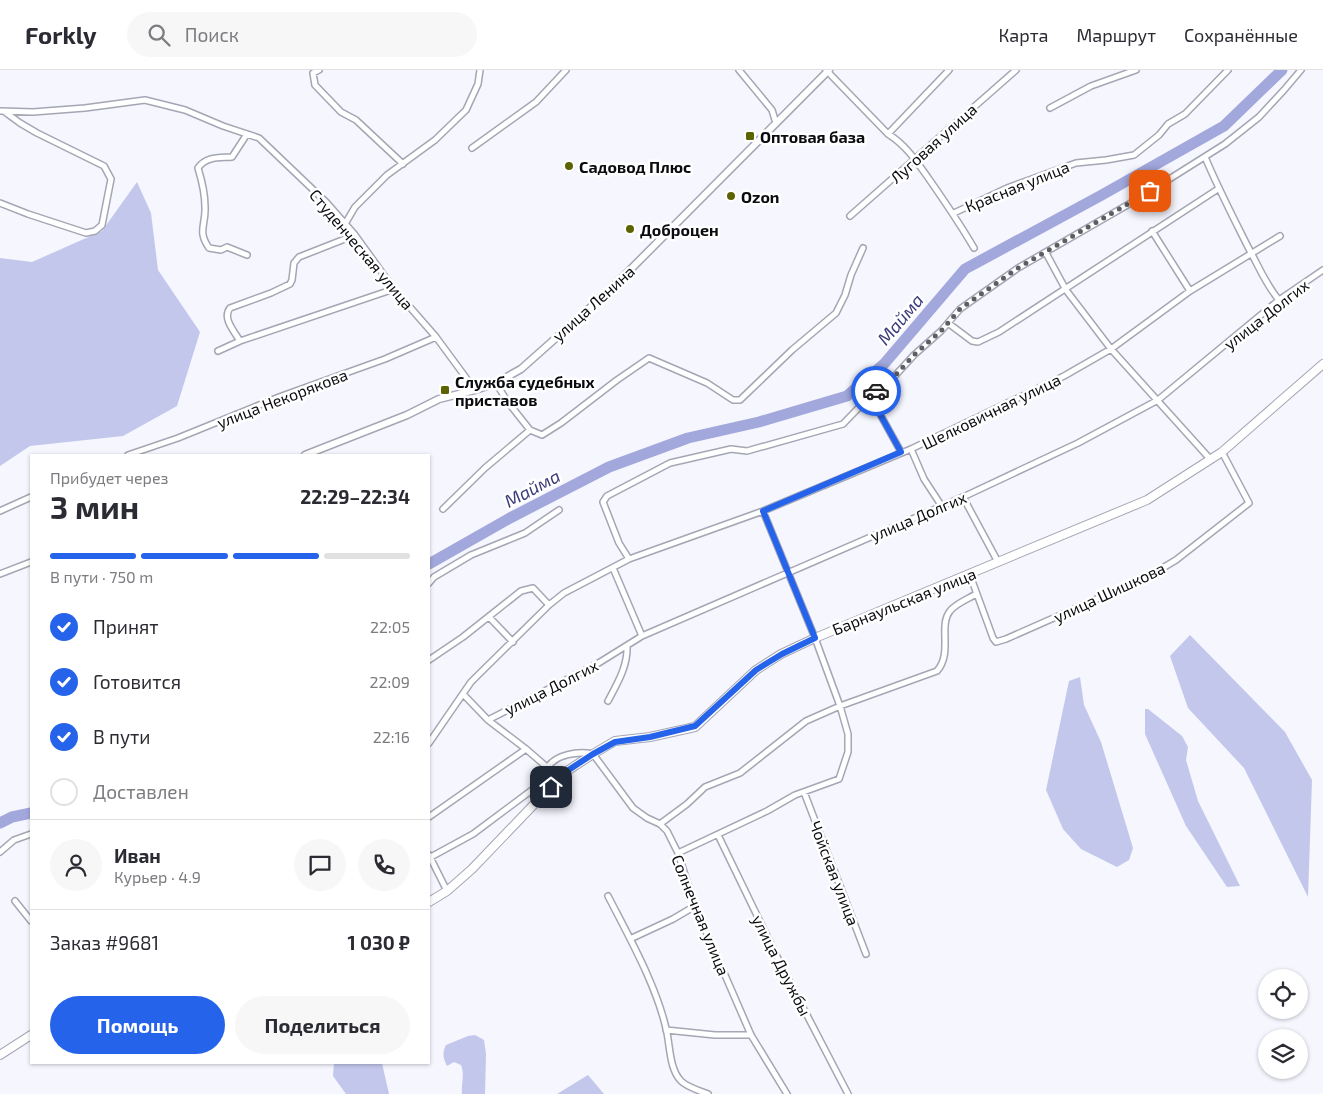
<!DOCTYPE html>
<html lang="ru">
<meta charset="utf-8">
<style>
body{margin:0;font-family:"Exo 2",sans-serif;background:#f7f7f7;color:#2b2b33;height:100vh;display:flex;flex-direction:column;font-size:19px;white-space:nowrap}
*{box-sizing:border-box;margin:0}
p{font-size:16px;color:#7c7c81}
.icon{flex:none;width:28px;height:28px;fill:none;stroke:currentColor;stroke-width:2;stroke-linecap:round;stroke-linejoin:round}
.map{position:relative;flex:1;overflow:hidden}
.drawer{position:absolute;left:30px;top:384px;width:400px;height:610px;display:flex;flex-direction:column;background:#fff;border-radius:0px;box-shadow:0 1px 4px #0004}
.drawer>*{flex:none}
.controls{position:absolute;left:1258px;top:899px;display:grid;gap:10px}
.controls a{display:grid;place-items:center;width:50px;height:50px;border-radius:50%;background:#fff;box-shadow:0 1px 4px #0004;font-size:25px}
.pin{position:absolute;display:grid;place-items:center;width:42px;height:42px;color:#fff;margin:-21px;border-radius:10px;box-shadow:0 2px 8px #0006}
.courier{position:absolute;display:grid;place-items:center;width:50px;height:50px;margin:-25px;border:4px solid #2563eb;border-radius:50%;background:#fff;color:#222;box-shadow:0 1px 6px #0007}
.head em{font-style:normal;font-weight:700}
.head div{display:flex;flex-direction:column-reverse}
.head{display:flex;align-items:center;justify-content:space-between;height:85px;padding:0 20px}
h1{font-size:32px;font-weight:700;line-height:38px}
.bar{display:grid;grid-template-columns:repeat(4,1fr);gap:8px 5px;align-content:center;height:60px;padding:0 20px}
.bar i{height:6px;border-radius:4px;background:#e1e1e2}
.bar .on{background:#2563eb}
.bar p{grid-column:span 4}
.line{display:flex;align-items:center;gap:12px;padding:0 20px;border-top:1px solid #e1e1e2}
.line div{flex:1}
.round{display:grid;place-items:center;flex:none;width:52px;height:52px;border-radius:26px;background:#f7f7f7}
ol{padding:0 20px;list-style:none}
li{display:flex;align-items:center;gap:15px;height:55px}
li p{margin-inline-start:auto}
li .icon{padding:5px;border-radius:50%;background:#2563eb;color:#fff;stroke-width:4}
li:last-child{color:#7c7c81}
li i{width:28px;height:28px;border:2px solid #e1e1e2;border-radius:50%}
.primary-button{display:flex;gap:10px;margin-top:auto;padding:10px 20px}
.primary-button a{flex:1;height:58px;border-radius:30px;background:#2563eb;color:#fff;font-size:20px;font-weight:700;line-height:58px;text-align:center}
.primary-button a+a{background:#f7f7f7;color:#2b2b33}
header{display:flex;align-items:center;gap:30px;box-sizing:border-box;height:70px;padding:0 25px;background:#fff;border-bottom:1px solid #e1e1e2}
header strong{font-size:24px}
nav{display:flex;gap:28px;margin-inline-start:auto;font-size:18px}
.search{width:350px;height:45px;background:#f7f7f7;display:flex;align-items:center;gap:12px;box-sizing:border-box;padding:0 18px;border-radius:28px;color:#7c7c81;font-size:19px}
.map>svg:first-child{display:block}
</style>
<header>
<strong>Forkly</strong>
<div class="search"><svg class="icon" aria-label="search" viewBox="0 0 24 24"><circle cx="10" cy="10" r="6"/><path d="M15 15l6 6"/></svg>Поиск</div>
<nav><a>Карта</a><a>Маршрут</a><a>Сохранённые</a></nav>
</header>
<div class="map">
<svg width="1323" height="1024" viewBox="0 0 1323 1024">
<rect width="100%" height="100%" fill="#f5f6fe"/>
<path fill="#c3c7eb" d="M 137,112 L 151,143 L 158,200 L 200,262 L 177,336 L 123,366 L 30,376 L 0,396 L 0,188 L 32,192 L 102,161 Z
M 1190,565 L 1285,662 L 1312,710 L 1308,827 L 1244,698 L 1188,638 L 1170,586 Z
M 1080,607 L 1084,635 L 1101,672 L 1133,778 L 1129,790 L 1117,797 L 1081,779 L 1063,759 L 1046,720 L 1069,611 Z
M 1145,639 L 1148,639 L 1182,666 L 1188,677 L 1186,690 L 1198,731 L 1240,816 L 1227,817 L 1186,756 L 1145,664 Z
M 475,965 L 484,970 L 486,984 L 485,1024 L 462,1024 C 461,1014 465,1004 461,995 L 454,992 L 447,996 C 443,988 442,983 446,975 L 468,966 Z
M 334,993 L 382,993 L 389,1024 L 346,1024 L 333,1006 Z
M 588,1005 L 604,1024 L 557,1024 Z"/>
<g fill="none" stroke-linecap="round" stroke-linejoin="round">
<path stroke="#a2a7dc" stroke-width="11" d="M 429,494 L 510,448 L 609,397 L 688,368 L 759,352 L 847,326 L 884,294 L 965,199 L 1100,126 L 1224,56 L 1282,0
M 0,753 L 12,747 L 31,743"/>
<g stroke="#a5a6b4" stroke-width="8">
<path id="minor" d="M 319,0 L 313,3 L 315,15 L 341,42 L 356,50 L 403,94
M 739,0 L 772,40 L 776,53
M 826,0 L 888,64 C 906,75 917,92 929,109 C 945,132 960,154 974,178
M 1050,38 L 1091,16 L 1136,0
M 0,41 L 33,42 L 85,38 L 145,30 L 185,40 L 223,56 L 259,68 L 326,132 L 355,165 L 394,219 L 436,267 L 475,320
M 888,64 L 949,0
M 472,78 L 536,32 L 566,0
M 1205,87 C 1218,118 1233,147 1248,177 C 1258,195 1266,215 1279,230
M 0,133 L 28,144 L 86,163 L 95,161 L 102,155 L 111,109 L 104,96 L 37,63 L 20,53 L 5,42
M 954,143 L 1007,118 L 1076,93 L 1106,90 L 1134,85 L 1159,65 L 1168,54 L 1185,44 L 1228,0
M 850,146 L 1016,0
M 345,154 L 355,137 L 387,105 L 435,70 L 466,40 L 478,14 L 480,0
M 1152,161 L 1190,221
M 1046,183 L 1066,220 L 1111,279 L 1211,390
M 247,185 L 227,177 L 221,180 L 209,178 C 197,161 206,155 205,137 C 205,123 202,111 198,98 C 206,86 220,88 232,87 L 247,64
M 948,253 L 972,271 L 978,272 L 999,262 L 1218,119
M 240,271 C 234,261 222,248 230,238 L 271,223 L 290,214 L 292,210 L 294,193 L 299,187 L 355,165
M 218,281 L 240,271 L 394,219
M 496,313 L 507,331 L 530,360 L 542,365 L 561,353 L 617,310 L 649,288 L 707,313 L 733,330 L 740,330 L 792,280 L 836,243 L 845,225 L 851,205 L 863,178
M 870,326 L 901,382
M 911,379 L 924,409 L 941,435
M 128,385 L 178,368 L 279,327 L 385,289 L 436,267
M 963,427 L 998,492
M 443,439 L 485,398 L 530,360
M 0,441 L 31,427
M 629,489 L 619,473 L 603,432 L 607,426 L 670,393 L 731,379 L 747,381 L 843,354 L 870,326 L 892,309 L 914,285 L 941,261 L 960,239 L 1018,198 L 1136,130 L 1225,74 L 1259,47 L 1284,20 L 1301,0
M 613,498 L 642,566
M 0,504 L 31,492
M 970,505 L 993,568 L 996,572 L 1006,569 L 1151,505 L 1176,490 L 1249,433 L 1222,382
M 429,513 L 434,507 L 471,485 L 525,463 L 559,440
M 489,547 L 513,572
M 429,590 L 463,567 L 521,521 L 533,518 L 549,535
M 463,624 L 488,650 L 526,679 L 548,698 L 564,703
M 608,631 C 617,614 628,596 627,576
M 488,650 L 597,594 L 642,566 L 963,427 L 1078,373 L 1158,330 L 1279,230 L 1323,200
M 429,673 L 471,612 L 549,535 L 564,523 L 629,489 L 763,441 L 911,379 L 1064,306 L 1111,279 L 1190,221 L 1280,166
M 804,722 L 866,884
M 429,747 L 526,679
M 660,754 L 687,734 L 705,717 L 740,703 L 806,651 L 840,636 L 937,601 C 953,583 938,556 950,541 C 955,534 968,529 976,524
M 718,765 L 784,901 L 848,1024
M 0,782 L 14,770 L 31,764
M 678,783 L 767,741 L 795,725 L 839,709 L 848,682 L 848,664 L 840,636 L 815,568 L 763,441
M 429,785 L 447,821
M 429,788 L 473,764 L 544,711 C 545,707 546,701 547,698 C 556,684 578,681 593,684 L 633,738 L 647,748 L 660,754 L 667,761 L 678,783 L 695,836 L 751,965 L 787,1024
M 608,826 C 629,867 658,918 667,963 C 670,978 670,1000 681,1011 C 687,1017 700,1021 708,1024
M 15,831 L 31,851
M 630,869 L 673,849 L 695,836
M 666,960 L 715,965 L 751,965"/>
</g>
<g stroke="#a5a6b4" stroke-width="9">
<path id="tertiary" d="M 305,385 L 407,345 L 439,329 L 475,320 L 496,313 L 521,299 L 610,220 L 829,0"/>
</g>
<g stroke="#a5a6b4" stroke-width="10">
<path id="primary" d="M 429,832 L 447,821 L 472,799 L 564,703 L 593,684 L 615,671 L 650,667 L 695,657 L 756,600 L 781,584 L 815,568 L 1147,430 L 1222,382 L 1323,294
M 0,985 L 31,965"/>
</g>
<use href="#minor" stroke="#fff" stroke-width="5"/>
<use href="#tertiary" stroke="#fff" stroke-width="6"/>
<use href="#primary" stroke="#fff" stroke-width="8"/>
</g>
<g fill="none" stroke-linecap="round" stroke-linejoin="round">
<path stroke="#5d5e63" stroke-width="5" stroke-dasharray="0 9" d="M 876,321 L 892,309 L 914,285 L 941,261 L 960,239 L 1018,198 L 1150,121"/>
<path stroke="#2563eb" stroke-width="6" d="M 551,717 L 564,703 L 593,684 L 615,672 L 650,667 L 695,656 L 756,600 L 782,584 L 815,568 L 763,441 L 901,382 L 870,326 L 876,321"/>
</g>
<g fill="#5d6300" stroke="#fff" stroke-width="2">
<rect x="745" y="61" width="10" height="10" rx="2.5"/>
<circle cx="569" cy="96" r="5"/>
<circle cx="731" cy="126" r="5"/>
<circle cx="630" cy="159" r="5"/>
<rect x="440" y="315" width="10" height="10" rx="2.5"/>
</g>
<g text-anchor="middle" dominant-baseline="central" stroke-width="5" stroke-linejoin="round" paint-order="stroke">
<g font-size="16" font-weight="bold" fill="#0b0c10" stroke="#fff" text-anchor="start">
<text x="760" y="66">Оптовая база</text>
<text x="579" y="96">Садовод Плюс</text>
<text x="741" y="126">Ozon</text>
<text x="640" y="159">Доброцен</text>
<text x="455" y="311">Служба судебных<tspan x="455" dy="18">приставов</tspan></text>
</g>
<g font-size="16" fill="#0b0c10" stroke="#fff">
<text transform="translate(933 73) rotate(-42)">Луговая улица</text>
<text transform="translate(1017 116) rotate(-22)">Красная улица</text>
<text transform="translate(362 179) rotate(50)">Студенческая улица</text>
<text transform="translate(593 233) rotate(-42)">улица Ленина</text>
<text transform="translate(1266 244) rotate(-38)">улица Долгих</text>
<text transform="translate(282 328) rotate(-21)">улица Некорякова</text>
<text transform="translate(991 341) rotate(-26)">Шелковичная улица</text>
<text transform="translate(918 446) rotate(-23)">улица Долгих</text>
<text transform="translate(1109 522) rotate(-25)">улица Шишкова</text>
<text transform="translate(904 531) rotate(-22)">Барнаульская улица</text>
<text transform="translate(551 617) rotate(-27)">улица Долгих</text>
<text transform="translate(835 803) rotate(69)">Чойская улица</text>
<text transform="translate(701 845) rotate(68)">Солнечная улица</text>
<text transform="translate(782 895) rotate(63)">улица Дружбы</text>
</g>
<g font-size="18" font-style="italic" fill="#3b3b7b" stroke="#fff">
<text transform="translate(900 249) rotate(-50)">Майма</text>
<text transform="translate(532 418) rotate(-28)">Майма</text>
</g>
</g>
</svg>
<div class="controls">
<a><svg class="icon" aria-label="locate" viewBox="0 0 24 24"><circle cx="12" cy="12" r="6"/><path d="M12 2v4M12 18v4M2 12h4M18 12h4"/></svg></a>
<a><svg class="icon" aria-label="layers" viewBox="0 0 24 24"><path d="M12 4l9 5-9 5-9-5zM3 14l9 5 9-5"/></svg></a>
</div>
<div class="pin" style="left:1150px;top:121px;background:#ea580c"><svg class="icon" aria-label="bag" viewBox="0 0 24 24"><path d="M5 8h14l-1 12H6zM9 8a3 3 0 0 1 6 0"/></svg></div>
<div class="pin" style="left:551px;top:717px;background:#1f2937"><svg class="icon" aria-label="home" viewBox="0 0 24 24"><path d="M3 11l9-7 9 7M6 9v11h12V9"/></svg></div>
<div class="courier" style="left:876px;top:321px"><svg class="icon" aria-label="car" viewBox="0 0 24 24"><path d="M5 17H2v-5l4-1 3-4h7l3 4 3 1v5h-3M9 17h6M6 11h13"/><circle cx="7" cy="17" r="2"/><circle cx="17" cy="17" r="2"/></svg></div>
<section class="drawer">
<div class="head"><div><h1>3 мин</h1><p>Прибудет через</p></div><em>22:29–22:34</em></div>
<div class="bar"><i class="on"></i><i class="on"></i><i class="on"></i><i></i><p>В пути · 750 m</p></div>
<ol>
<li><svg class="icon" aria-label="check" viewBox="0 0 24 24"><path d="M5 12l5 5 9-10"/></svg>Принят<p>22:05</p></li>
<li><svg class="icon" aria-label="check" viewBox="0 0 24 24"><path d="M5 12l5 5 9-10"/></svg>Готовится<p>22:09</p></li>
<li><svg class="icon" aria-label="check" viewBox="0 0 24 24"><path d="M5 12l5 5 9-10"/></svg>В пути<p>22:16</p></li>
<li><i></i>Доставлен</li>
</ol>
<div class="line" style="height:90px"><a class="round"><svg class="icon" aria-label="person" viewBox="0 0 24 24"><circle cx="12" cy="8" r="4"/><path d="M4 21q1-7 8-7t8 7"/></svg></a><div><b>Иван</b><p>Курьер · 4.9</p></div><a class="round"><svg class="icon" aria-label="chat" viewBox="0 0 24 24"><path d="M4 5h16v11H9l-5 4z"/></svg></a><a class="round"><svg class="icon" aria-label="phone" viewBox="0 0 24 24"><path d="M5 4h4l2 5-3 2q2 4 5 5l2-3 5 2v4C11 20 4 13 5 4z"/></svg></a></div>
<div class="line" style="height:65px"><div>Заказ #9681</div><b>1 030 ₽</b></div>
<div class="primary-button"><a>Помощь</a><a>Поделиться</a></div>
</section>
</div>
